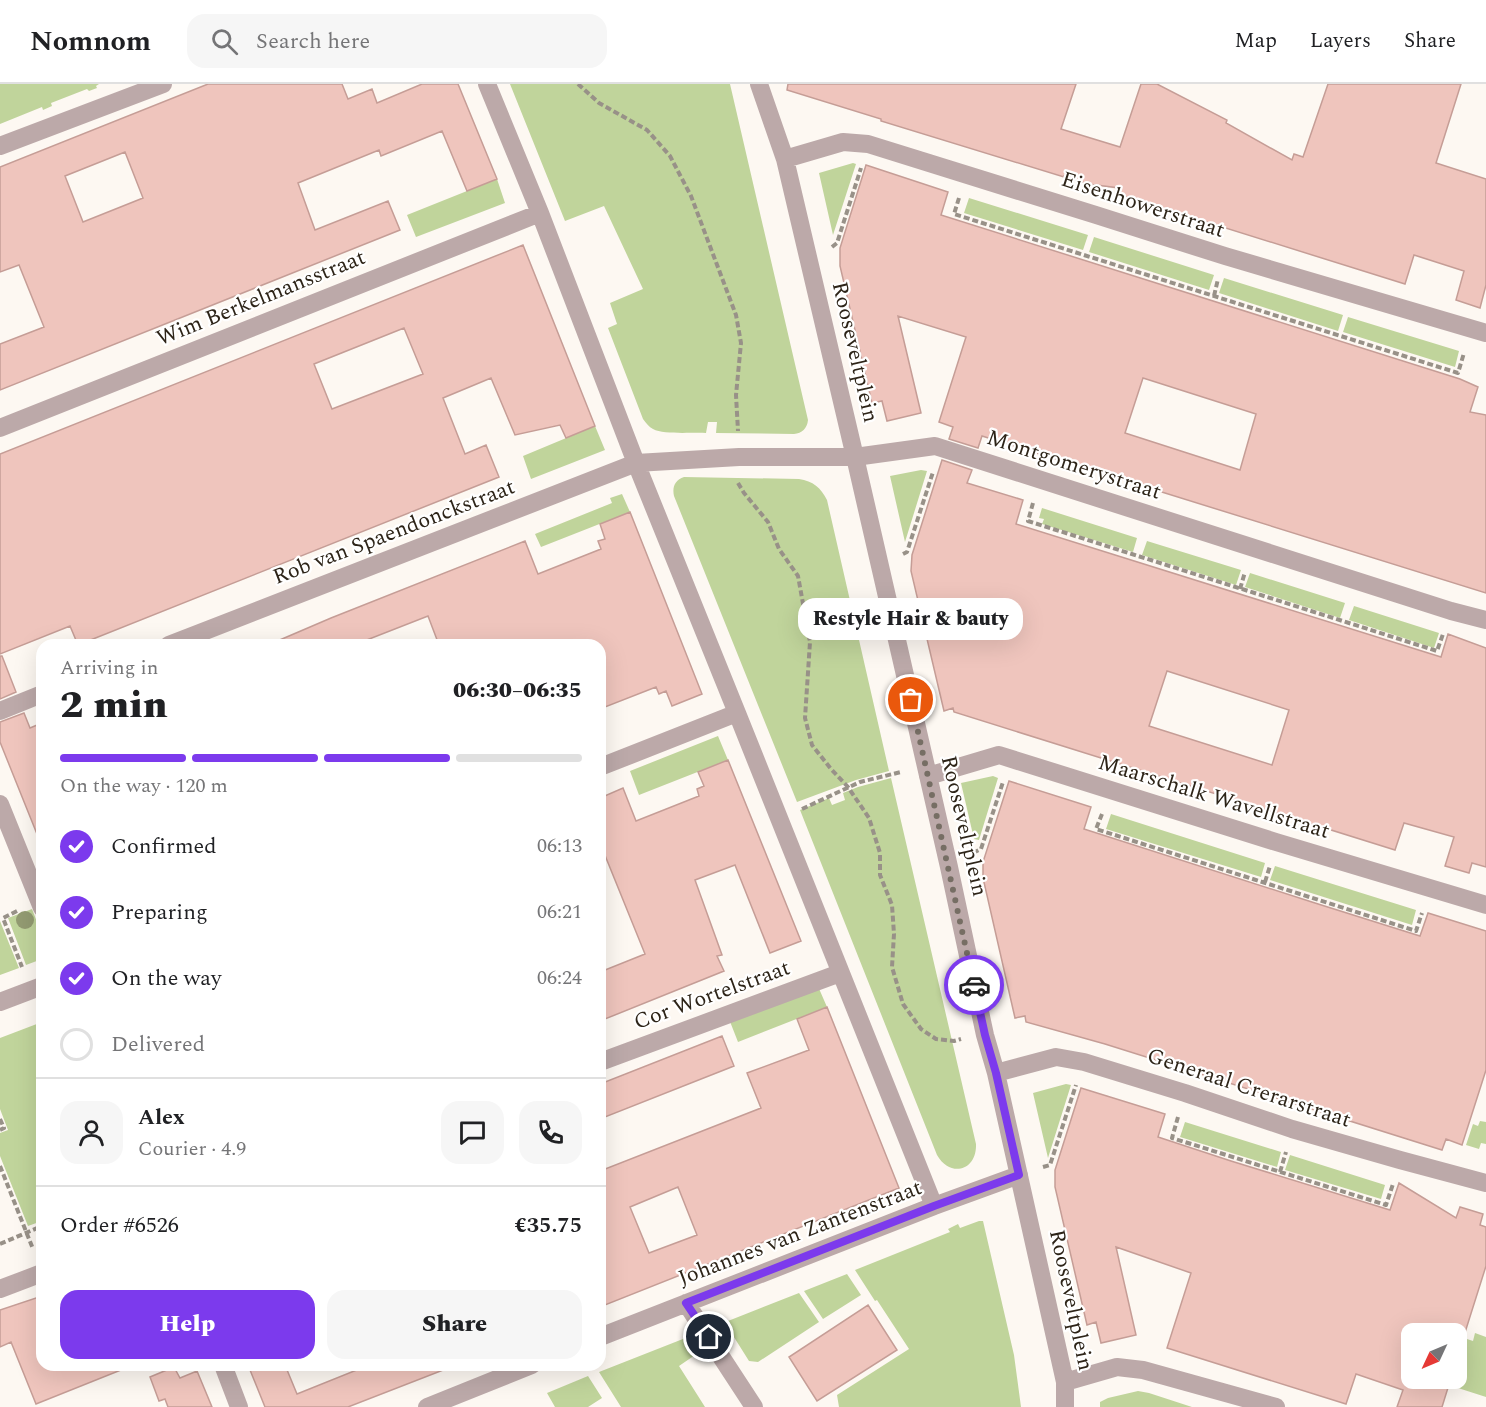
<!DOCTYPE html>
<meta charset="utf-8">
<style>
body{margin:0;font-family:Spectral,serif;background:#f6f6f6;color:#202124;height:100vh;display:flex;flex-direction:column;font-size:22px;white-space:nowrap}
*{box-sizing:border-box;margin:0}
p{font-size:20px;color:#757577}
.icon{flex:none;width:33px;height:33px;fill:none;stroke:currentColor;stroke-width:2;stroke-linecap:round;stroke-linejoin:round}
.map{position:relative;flex:1;overflow:hidden}
.side{position:absolute;left:36px;top:555px;width:570px;height:732px;display:flex;flex-direction:column;background:#fff;border-radius:18px;box-shadow:0 6px 24px #0002}
.side>*{flex:none}
.needle{width:39px;rotate:226deg}
.fabs{position:absolute;left:1401px;top:1239px;display:grid;gap:12px}
.fabs a{display:grid;place-items:center;width:66px;height:66px;border-radius:12px;background:#fff;box-shadow:0 6px 24px #0002;font-size:30px}
.pin{position:absolute;display:grid;place-items:center;width:51px;height:51px;color:#fff;margin:-26px;border:3px solid #fff;border-radius:50%;box-shadow:0 2px 6px #0007}
.courier{position:absolute;display:grid;place-items:center;width:60px;height:60px;margin:-30px;border:4px solid #7c3aed;border-radius:50%;background:#fff;color:#222;box-shadow:0 2px 8px #0007}
.bubble{position:absolute;height:42px;border-radius:18px;background:#fff;box-shadow:0 6px 24px #0002;font-size:20px;font-weight:800;line-height:42px;text-align:center}
.head em{font-style:normal;font-weight:800}
.head div{display:flex;flex-direction:column-reverse}
.head{display:flex;align-items:center;justify-content:space-between;height:102px;padding:0 24px}
h1{font-size:39px;font-weight:800;line-height:45px}
.bar{display:grid;grid-template-columns:repeat(4,1fr);gap:9px 6px;align-content:center;height:72px;padding:0 24px}
.bar i{height:8px;border-radius:4px;background:#e0e0e0}
.bar .active{background:#7c3aed}
.bar p{grid-column:span 4}
.line{display:flex;align-items:center;gap:15px;padding:0 24px;border-top:2px solid #e0e0e0}
.line div{flex:1}
.round{display:grid;place-items:center;flex:none;width:63px;height:63px;border-radius:18px;background:#f6f6f6}
ol{padding:0 24px;list-style:none}
li{display:flex;align-items:center;gap:18px;height:66px}
li p{margin-inline-start:auto}
li .icon{padding:6px;border-radius:50%;background:#7c3aed;color:#fff;stroke-width:4}
li:last-child{color:#757577}
li i{width:33px;height:33px;border:3px solid #e0e0e0;border-radius:50%}
.primary-button{display:flex;gap:12px;margin-top:auto;padding:12px 24px}
.primary-button a{flex:1;height:69px;border-radius:18px;background:#7c3aed;color:#fff;font-size:24px;font-weight:800;line-height:69px;text-align:center}
.primary-button a+a{background:#f6f6f6;color:#202124}
header{display:flex;align-items:center;gap:36px;box-sizing:border-box;height:84px;padding:0 30px;background:#fff;border-bottom:2px solid #e0e0e0}
header strong{font-size:28px}
nav{display:flex;gap:33px;margin-inline-start:auto;font-size:21px}
.search{width:420px;height:54px;background:#f6f6f6;display:flex;align-items:center;gap:15px;box-sizing:border-box;padding:0 21px;border-radius:18px;color:#757577;font-size:22px}
.map>svg:first-child{display:block}
</style>
<header>
<strong>Nomnom</strong>
<div class="search"><svg class="icon" aria-label="search" viewBox="0 0 24 24"><circle cx="10" cy="10" r="6"/><path d="M15 15l6 6"/></svg>Search here</div>
<nav><a>Map</a><a>Layers</a><a>Share</a></nav>
</header>
<div class="map">
<svg width="1486" height="1323" viewBox="0 0 1486 1323">
<rect width="100%" height="100%" fill="#fdf8f2"/>
<path fill="#c0d49b" d="M 0,0 L 99,0 L 96,2 L 97,4 L 89,7 L 87,5 L 51,19 L 52,22 L 43,26 L 42,23 L 0,40 Z
M 510,0 L 730,0 L 808,336 C 807,345 802,349 794,350 L 716,349 L 717,338 L 708,338 L 706,349 C 693,348 664,351 653,345 C 649,343 646,339 643,335 L 608,244 L 617,240 L 610,219 L 643,205 L 604,122 L 565,137 Z
M 853,79 L 856,80 L 833,151 L 819,89 Z
M 497,95 L 505,119 L 416,153 L 407,131 Z
M 969,114 L 1088,151 L 1083,166 L 964,129 Z
M 1094,153 L 1214,191 L 1209,206 L 1089,168 Z
M 1224,194 L 1343,231 L 1338,247 L 1219,209 Z
M 1348,233 L 1459,267 L 1455,283 L 1343,248 Z
M 595,342 L 605,366 L 531,395 L 523,372 Z
M 921,386 L 927,387 L 905,458 L 890,392 Z
M 684,393 L 799,395 C 813,397 821,404 827,416 L 889,687 L 856,696 L 797,718 L 674,412 C 672,403 675,396 684,393 Z
M 622,410 L 630,428 L 541,463 L 535,450 L 612,419 L 610,414 Z
M 1042,424 L 1137,454 L 1133,468 L 1042,440 L 1044,435 L 1039,434 Z
M 1147,457 L 1241,486 L 1236,501 L 1142,471 Z
M 1250,489 L 1345,519 L 1340,534 L 1245,503 Z
M 1354,522 L 1439,549 L 1434,564 L 1349,536 Z
M 718,652 L 728,676 L 639,711 L 630,687 Z
M 993,692 L 998,694 L 979,756 L 974,755 L 961,699 Z
M 891,694 L 976,1060 C 977,1087 950,1094 937,1071 L 800,726 L 829,714 L 832,721 L 845,716 L 843,709 L 858,703 Z
M 1111,730 L 1265,779 L 1261,793 L 1106,745 Z
M 1275,782 L 1416,826 L 1412,841 L 1270,796 Z
M 32,825 L 42,851 L 42,875 L 26,881 L 8,834 Z
M 0,837 L 19,884 L 0,891 Z
M 817,900 L 827,923 L 738,958 L 729,935 Z
M 42,938 L 42,1137 L 28,1142 L 0,1072 L 0,1049 L 8,1046 L 0,1025 L 0,954 Z
M 1066,1000 L 1071,1001 L 1048,1074 L 1033,1009 Z
M 1480,1037 L 1486,1038 L 1486,1060 L 1481,1059 L 1479,1065 L 1466,1061 L 1473,1040 L 1478,1042 Z
M 1185,1038 L 1281,1068 L 1277,1083 L 1180,1053 Z
M 1290,1071 L 1385,1101 L 1381,1115 L 1285,1086 Z
M 979,1137 L 983,1137 L 1014,1271 L 1021,1323 L 839,1323 L 837,1311 L 909,1265 L 877,1216 L 875,1217 L 855,1186 L 950,1148 L 948,1145 L 958,1140 L 960,1144 Z
M 847,1190 L 861,1211 L 823,1235 L 804,1207 Z
M 799,1209 L 819,1238 L 758,1278 L 749,1277 L 727,1242 L 728,1237 Z
M 1475,1249 L 1486,1253 L 1486,1313 L 1458,1304 L 1460,1299 L 1454,1296 L 1456,1294 L 1457,1288 L 1467,1255 L 1473,1257 Z
M 688,1253 L 698,1269 L 679,1282 L 705,1323 L 621,1323 L 599,1288 Z
M 588,1292 L 602,1314 L 588,1323 L 555,1323 L 547,1309 Z
M 1138,1307 L 1149,1309 L 1192,1323 L 1100,1323 L 1100,1318 L 1108,1314 Z"/>
<path fill="#efc5bd" stroke="#c59d96" stroke-width="1.5" fill-rule="evenodd" d="M 208,0 L 342,0 L 348,15 L 372,5 L 377,19 L 422,0 L 458,0 L 497,95 L 467,107 L 442,47 L 381,72 L 379,66 L 298,99 L 315,146 L 388,117 L 400,146 L 0,306 L 0,260 L 44,243 L 19,181 L 0,188 L 0,83 ZM 125,68 L 143,114 L 83,138 L 65,92 Z
M 788,0 L 1076,0 L 1061,45 L 1120,63 L 1141,0 L 1157,0 L 1227,36 L 1226,39 L 1292,76 L 1294,70 L 1303,73 L 1328,0 L 1461,0 L 1436,79 L 1486,95 L 1486,201 L 1480,224 L 1456,216 L 1464,187 L 1414,171 L 1405,200 L 1117,110 L 1119,104 L 1088,100 L 1064,92 L 1064,93 L 881,37 L 881,35 L 787,6 Z
M 866,81 L 948,108 L 941,131 L 1460,295 L 1478,303 L 1470,328 L 1486,331 L 1486,509 L 982,352 L 978,364 L 949,355 L 953,343 L 939,338 L 966,253 L 898,232 L 921,329 L 887,337 L 882,317 L 872,319 L 840,182 L 840,164 ZM 1143,294 L 1256,330 L 1240,386 L 1125,349 Z
M 523,161 L 595,342 L 566,354 L 560,341 L 515,351 L 491,294 L 443,314 L 465,370 L 486,361 L 499,393 L 78,561 L 70,542 L 0,570 L 0,370 ZM 404,244 L 423,290 L 332,325 L 314,280 Z
M 942,376 L 972,386 L 967,399 L 1023,416 L 1016,440 L 1441,573 L 1448,550 L 1486,564 L 1486,783 L 1472,779 L 1469,789 L 1445,782 L 1454,753 L 1404,739 L 1395,766 L 954,628 L 953,624 L 944,627 L 911,487 L 912,471 ZM 1167,587 L 1289,626 L 1272,681 L 1149,642 Z
M 630,428 L 702,610 L 672,622 L 666,607 L 659,610 L 656,603 L 600,625 L 600,561 L 439,561 L 428,532 L 354,561 L 268,561 L 331,534 L 525,457 L 538,490 L 601,465 L 598,457 L 605,455 L 600,440 Z
M 0,572 L 2,572 L 16,608 L 0,615 Z
M 24,629 L 30,644 L 42,639 L 41,760 L 0,658 L 0,638 Z
M 728,676 L 801,857 L 770,869 L 735,781 L 695,796 L 722,871 L 717,872 L 724,887 L 600,937 L 600,888 L 645,870 L 600,759 L 600,714 L 623,704 L 636,737 L 699,712 L 697,705 L 704,702 L 698,688 Z
M 1009,697 L 1091,723 L 1084,745 L 1315,819 L 1420,852 L 1428,829 L 1486,847 L 1486,986 L 1462,1061 L 1446,1055 L 1442,1066 L 1105,960 L 1026,938 L 1025,932 L 1015,934 L 983,794 L 983,778 Z
M 827,923 L 899,1104 L 600,1223 L 600,1087 L 761,1024 L 747,989 L 809,966 L 797,935 ZM 678,1103 L 697,1151 L 649,1169 L 630,1123 Z
M 722,952 L 734,982 L 600,1035 L 600,1000 Z
M 1081,1004 L 1165,1030 L 1158,1053 L 1231,1077 L 1390,1126 L 1399,1099 L 1456,1134 L 1460,1123 L 1483,1130 L 1480,1141 L 1486,1143 L 1486,1182 L 1456,1277 L 1456,1250 L 1412,1250 L 1412,1294 L 1451,1294 L 1442,1323 L 1397,1323 L 1403,1306 L 1356,1290 L 1346,1320 L 1167,1264 L 1191,1189 L 1116,1163 L 1136,1251 L 1101,1259 L 1096,1238 L 1087,1241 L 1055,1103 L 1055,1086 Z
M 42,1212 L 42,1281 L 131,1281 L 131,1282 L 36,1320 L 11,1258 L 0,1263 L 0,1226 Z
M 868,1221 L 897,1266 L 817,1317 L 789,1273 Z
M 248,1281 L 285,1281 L 297,1310 L 369,1281 L 451,1281 L 451,1283 L 348,1323 L 265,1323 Z
M 174,1283 L 180,1294 L 197,1287 L 212,1323 L 168,1323 L 165,1315 L 159,1317 L 150,1293 Z"/>
<g fill="none" stroke-linecap="round" stroke-linejoin="round">
<path stroke="#989188" stroke-width="4" stroke-dasharray="6 3" stroke-linecap="butt" d="M 578,0 L 599,19 L 647,46 L 670,72 L 691,112 L 736,231 L 741,259 L 736,311 L 738,347
M 959,114 L 954,130 L 1458,289 L 1464,269
M 832,163 L 837,159 L 861,84
M 1214,212 L 1218,195
M 738,399 L 744,409 L 768,438 L 779,465 L 798,492 L 810,558 L 805,634 L 812,661 L 831,685 L 848,703 L 869,734 L 880,769 L 880,791 L 892,821 L 894,850 L 892,883 L 903,920 L 921,945 L 936,955 L 954,957 L 961,955
M 1033,419 L 1028,437 L 1437,567 L 1443,550
M 903,470 L 907,468 L 933,388
M 1240,505 L 1245,488
M 802,725 L 860,698 L 901,688
M 1102,730 L 1096,745 L 1416,847 L 1422,829
M 973,769 L 981,765 L 1003,698
M 1265,798 L 1270,782
M 17,827 L 3,834 L 22,883
M 1178,1033 L 1172,1054 L 1386,1121 L 1393,1100
M 0,1035 L 4,1044 L 0,1046
M 0,1082 L 33,1165
M 1043,1083 L 1050,1081 L 1076,1001
M 1280,1088 L 1286,1068
M 0,1160 L 42,1142"/>
<path stroke="#bca9a9" stroke-width="18" d="M 487,0 L 540,129 L 636,379 L 737,629 L 934,1122
M 759,0 L 785,75 L 855,373 L 949,783 L 985,951 L 996,989 L 1065,1298 L 1065,1323
M 0,62 L 163,0
M 785,75 L 843,58 L 868,60 L 1096,131 L 1225,172 L 1486,249
M 0,344 L 540,129
M 169,561 L 636,379 L 739,373 L 855,373 L 935,362 L 1451,527 L 1486,536
M 0,627 L 42,610
M 600,683 L 737,629
M 928,692 L 999,671 L 1276,758 L 1486,821
M 0,720 L 42,824
M 0,918 L 42,902
M 600,978 L 840,889
M 996,989 L 1056,973 L 1084,978 L 1185,1009 L 1292,1045 L 1400,1076 L 1486,1099
M 0,1205 L 42,1189
M 686,1219 L 754,1323
M 600,1253 L 934,1122 L 1019,1091
M 223,1281 L 239,1323
M 1065,1298 L 1117,1283 L 1143,1286 L 1276,1323
M 427,1323 L 532,1281"/>
</g>
<circle fill="#939b72" cx="25" cy="836" r="9"/>
<g fill="none" stroke-linecap="round" stroke-linejoin="round">
<path stroke="#766e64" stroke-width="6" stroke-dasharray="0 10.8" d="M 911,616 L 974,901"/>
<path stroke="#7c3aed" stroke-width="8" d="M 709,1253 L 686,1219 L 934,1122 L 1019,1091 L 996,989 L 985,951 L 974,901"/>
</g>
<g text-anchor="middle" dominant-baseline="central" stroke-width="4.5" stroke-linejoin="round" paint-order="stroke">
<g font-size="22" fill="#2d2418" stroke="#fff">
<text transform="translate(1143 121) rotate(18)">Eisenhowerstraat</text>
<text transform="translate(261 214) rotate(-22)">Wim Berkelmansstraat</text>
<text transform="translate(855 268) rotate(77)">Rooseveltplein</text>
<text transform="translate(1074 381) rotate(18)">Montgomerystraat</text>
<text transform="translate(394 448) rotate(-21)">Rob van Spaendonckstraat</text>
<text transform="translate(1214 713) rotate(17)">Maarschalk Wavellstraat</text>
<text transform="translate(964 742) rotate(77)">Rooseveltplein</text>
<text transform="translate(712 911) rotate(-20)">Cor Wortelstraat</text>
<text transform="translate(1249 1004) rotate(18)">Generaal Crerarstraat</text>
<text transform="translate(800 1149) rotate(-21)">Johannes van Zantenstraat</text>
<text transform="translate(1071 1216) rotate(78)">Rooseveltplein</text>
</g>
</g>
</svg>
<div class="fabs">
<a><svg class="needle" viewBox="-14 -14 28 28"><path d="M0-13l5 13h-10z" fill="#e53935"/><path d="M0 13l5-13h-10z" fill="#757577"/></svg></a>
</div>
<div class="pin" style="left:911px;top:616px;background:#ea580c"><svg class="icon" aria-label="bag" viewBox="0 0 24 24"><path d="M5 8h14l-1 12H6zM9 8a3 3 0 0 1 6 0"/></svg></div>
<div class="pin" style="left:709px;top:1253px;background:#1f2937"><svg class="icon" aria-label="home" viewBox="0 0 24 24"><path d="M3 11l9-7 9 7M6 9v11h12V9"/></svg></div>
<div class="courier" style="left:974px;top:901px"><svg class="icon" aria-label="car" viewBox="0 0 24 24"><path d="M5 17H2v-5l4-1 3-4h7l3 4 3 1v5h-3M9 17h6M6 11h13"/><circle cx="7" cy="17" r="2"/><circle cx="17" cy="17" r="2"/></svg></div>
<div class="bubble" style="left:798px;top:514px;width:225px">Restyle Hair &amp; bauty</div>
<section class="side">
<div class="head"><div><h1>2 min</h1><p>Arriving in</p></div><em>06:30–06:35</em></div>
<div class="bar"><i class="active"></i><i class="active"></i><i class="active"></i><i></i><p>On the way · 120 m</p></div>
<ol>
<li><svg class="icon" aria-label="check" viewBox="0 0 24 24"><path d="M5 12l5 5 9-10"/></svg>Confirmed<p>06:13</p></li>
<li><svg class="icon" aria-label="check" viewBox="0 0 24 24"><path d="M5 12l5 5 9-10"/></svg>Preparing<p>06:21</p></li>
<li><svg class="icon" aria-label="check" viewBox="0 0 24 24"><path d="M5 12l5 5 9-10"/></svg>On the way<p>06:24</p></li>
<li><i></i>Delivered</li>
</ol>
<div class="line" style="height:108px"><a class="round"><svg class="icon" aria-label="person" viewBox="0 0 24 24"><circle cx="12" cy="8" r="4"/><path d="M4 21q1-7 8-7t8 7"/></svg></a><div><b>Alex</b><p>Courier · 4.9</p></div><a class="round"><svg class="icon" aria-label="chat" viewBox="0 0 24 24"><path d="M4 5h16v11H9l-5 4z"/></svg></a><a class="round"><svg class="icon" aria-label="phone" viewBox="0 0 24 24"><path d="M5 4h4l2 5-3 2q2 4 5 5l2-3 5 2v4C11 20 4 13 5 4z"/></svg></a></div>
<div class="line" style="height:78px"><div>Order #6526</div><b>€35.75</b></div>
<div class="primary-button"><a>Help</a><a>Share</a></div>
</section>
</div>
